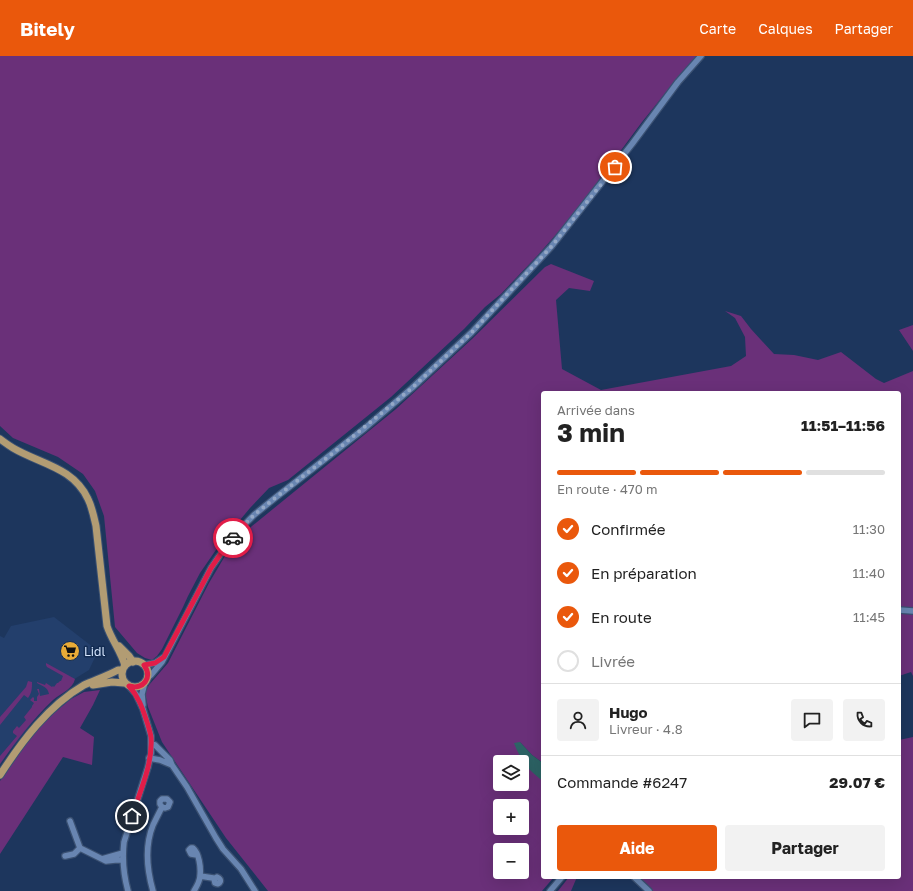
<!DOCTYPE html>
<html lang="fr">
<meta charset="utf-8">
<style>
body{margin:0;font-family:"Golos Text",sans-serif;background:#f2f2f2;color:#222;height:100vh;display:flex;flex-direction:column;font-size:15px;white-space:nowrap}
*{box-sizing:border-box;margin:0}
p{font-size:13px;color:#767676}
.icon{flex:none;width:22px;height:22px;fill:none;stroke:currentColor;stroke-width:2;stroke-linecap:round;stroke-linejoin:round}
.map{position:relative;flex:1;overflow:hidden}
.sheet{position:absolute;left:541px;top:335px;width:360px;height:488px;display:flex;flex-direction:column;background:#fff;border-radius:4px;box-shadow:0 4px 16px #0002}
.sheet>*{flex:none}
.tools{position:absolute;left:493px;top:699px;display:grid;gap:8px}
.tools a{display:grid;place-items:center;width:36px;height:36px;border-radius:4px;background:#fff;box-shadow:0 4px 16px #0002;font-size:20px}
.pin{position:absolute;display:grid;place-items:center;width:34px;height:34px;color:#fff;margin:-17px;border:2px solid #fff;border-radius:50%;box-shadow:0 1px 4px #0007}
.courier{position:absolute;display:grid;place-items:center;width:40px;height:40px;margin:-20px;border:3px solid #e11d48;border-radius:50%;background:#fff;color:#222;box-shadow:0 1px 5px #0007}
.head em{font-style:normal;font-weight:700}
.head div{display:flex;flex-direction:column-reverse}
.head{display:flex;align-items:center;justify-content:space-between;height:68px;padding:0 16px}
h1{font-size:26px;font-weight:700;line-height:30px}
.bar{display:grid;grid-template-columns:repeat(4,1fr);gap:6px 4px;align-content:center;height:48px;padding:0 16px}
.bar i{height:5px;border-radius:3px;background:#e0e0e0}
.bar .selected{background:#ea580c}
.bar p{grid-column:span 4}
.line{display:flex;align-items:center;gap:10px;padding:0 16px;border-top:1px solid #e0e0e0}
.line div{flex:1}
.round{display:grid;place-items:center;flex:none;width:42px;height:42px;border-radius:4px;background:#f2f2f2}
ol{padding:0 16px;list-style:none}
li{display:flex;align-items:center;gap:12px;height:44px}
li p{margin-inline-start:auto}
li .icon{padding:4px;border-radius:50%;background:#ea580c;color:#fff;stroke-width:4}
li:last-child{color:#767676}
li i{width:22px;height:22px;border:2px solid #e0e0e0;border-radius:50%}
.button{display:flex;gap:8px;margin-top:auto;padding:8px 16px}
.button a{flex:1;height:46px;border-radius:4px;background:#ea580c;color:#fff;font-size:16px;font-weight:700;line-height:46px;text-align:center}
.button a+a{background:#f2f2f2;color:#222}
header{display:flex;align-items:center;gap:24px;box-sizing:border-box;height:56px;padding:0 20px;background:#ea580c;color:#fff}
header strong{font-size:19px}
nav{display:flex;gap:22px;margin-inline-start:auto;font-size:14px}
.map>svg:first-child{display:block}
</style>
<header>
<strong>Bitely</strong>
<nav><a>Carte</a><a>Calques</a><a>Partager</a></nav>
</header>
<div class="map">
<svg width="913" height="835" viewBox="0 0 913 835">
<rect width="100%" height="100%" fill="#1d365d"/>
<path fill="#233f6c" d="M 54,561 L 98,595 L 89,614 L 76,622 L 56,637 L 9,696 L 0,709 L 0,580 L 4,582 L 11,570 Z"/>
<path fill="#6a3079" fill-rule="evenodd" d="M 0,0 L 697,0 L 683,15 L 642,66 L 573,159 L 538,199 L 501,238 L 485,251 L 464,273 L 391,341 L 288,424 L 269,432 L 250,452 L 220,488 L 200,517 L 188,540 L 183,551 L 162,593 L 157,600 L 152,604 L 145,602 L 137,597 L 115,571 L 104,460 L 95,435 L 83,418 L 58,401 L 13,382 L 0,370 Z
M 551,208 L 594,225 L 590,235 L 569,232 L 556,244 L 562,313 L 601,334 L 731,310 L 746,300 L 745,281 L 735,262 L 725,255 L 741,260 L 751,273 L 774,298 L 794,299 L 818,304 L 841,296 L 876,323 L 884,327 L 913,315 L 913,620 L 911,616 L 899,620 L 899,337 L 543,337 L 543,707 L 532,699 L 520,686 L 543,724 L 543,821 L 554,821 L 542,835 L 268,835 L 226,782 L 162,686 L 148,651 L 145,637 L 149,629 L 168,607 L 209,527 L 225,500 L 241,479 L 396,353 L 472,283 L 545,211 ZM 500,706 L 522,706 L 522,728 L 500,728 ZM 500,750 L 522,750 L 522,772 L 500,772 ZM 500,794 L 522,794 L 522,816 L 500,816 Z
M 913,269 L 913,295 L 899,274 Z
M 46,607 L 75,623 C 73,633 61,637 53,644 C 33,663 16,685 0,708 L 0,700 L 17,680 L 13,677 L 13,675 L 17,670 L 19,672 L 26,664 L 24,661 L 32,651 L 32,650 L 34,647 L 30,644 L 33,641 L 34,642 L 34,645 L 37,645 L 37,641 L 39,638 L 37,633 L 39,633 L 40,640 L 49,638 C 48,631 42,630 37,627 L 37,626 L 45,629 L 46,627 L 52,631 L 53,630 L 54,631 L 57,627 L 58,627 L 60,625 L 61,625 L 63,620 L 47,611 L 46,609 Z
M 28,625 L 32,626 C 32,633 32,636 28,642 L 24,639 L 0,669 L 0,661 L 26,631 Z
M 100,634 L 93,649 L 80,672 L 94,681 L 92,709 L 63,701 L 0,798 L 0,725 L 19,697 L 37,674 L 54,657 L 71,643 L 84,636 Z
M 913,681 L 913,835 L 653,835 L 638,821 L 899,821 L 899,684 Z
M 569,821 L 577,821 L 571,835 L 558,835 Z"/>
<path fill="#2d6466" d="M 520,686 L 532,699 L 543,707 L 543,725 C 528,714 521,705 514,687 Z"/>
<g fill="none" stroke-linecap="round" stroke-linejoin="round">
<g stroke="#3b5172" stroke-width="8">
<path id="minor" d="M 899,554 L 913,555
M 144,609 L 155,607 L 164,601
M 147,622 L 151,619 L 162,606 L 211,512 L 224,493 L 238,475 L 254,459 L 275,442 L 365,372 L 412,332 L 472,276 L 551,191 L 632,88 L 678,26 L 701,0
M 143,649 L 142,638 L 145,626
M 151,688 L 155,689 L 170,704 L 172,709 L 187,731 L 216,782 L 223,793 L 241,813 L 255,835
M 149,702 L 160,704 L 172,709
M 70,765 L 80,792 L 106,805 L 115,804 L 122,804
M 65,800 L 74,798 L 80,792
M 102,803 L 123,797
M 200,820 L 213,822 L 214,823 L 215,827 C 220,830 223,823 217,821 L 214,823
M 634,821 L 649,835
M 128,835 C 123,817 122,804 124,786 L 148,711 L 151,697 L 151,680 L 143,653 L 136,638 L 129,630
M 153,835 C 147,814 145,789 153,769 C 156,763 159,757 162,751 L 160,748 L 160,745 L 162,743 L 167,743 L 170,746 L 168,751 L 165,752 L 162,751
M 194,835 C 197,830 200,825 200,820 C 201,811 199,797 193,792 L 191,792 L 189,794 L 191,798 L 197,799
M 550,835 L 562,821"/>
</g>
<g stroke="#3b5172" stroke-width="9">
<path id="major" d="M 0,383 C 4,386 8,389 13,392 C 40,408 73,411 88,443 C 92,451 94,461 96,470 L 107,570 C 112,585 121,595 125,610
M 119,590 L 129,600 L 133,606
M122 618a13 13 0 1 1 26 0a13 13 0 1 1-26 0Z
M 93,629 L 112,626 L 124,627
M 0,719 C 22,685 48,650 84,629 C 95,624 107,620 118,614 L 122,614"/>
</g>
<use href="#minor" stroke="#6885b1" stroke-width="5.5"/>
<use href="#major" stroke="#b29c73" stroke-width="7"/>
</g>
<g fill="none" stroke-linecap="round" stroke-linejoin="round">
<path stroke="#95a8c6" stroke-width="4" stroke-dasharray="0 7.2" d="M 233,482 L 238,475 L 254,459 L 275,442 L 333,397 L 412,332 L 472,276 L 551,191 L 615,111"/>
<path stroke="#e11d48" stroke-width="5" d="M 132,760 C 140,735 153,708 151,681 C 150,675 148,669 146,663 C 142,651 138,640 129,630 C 143,634 153,622 144,609 L 155,607 L 164,601 L 211,512 L 224,493 L 233,482"/>
</g>
<defs>
<g id="supermarket-disc" transform="scale(1)"><circle r="9.5" fill="#e9ab37" stroke="#132c52"/><path d="M-6-5.5h2.5l.6 2H6L4.5 2H-2.5L-4.4-4H-6ZM-1.5 3.2a1.3 1.3 0 1 0 .1 0ZM3 3.2a1.3 1.3 0 1 0 .1 0Z" fill="#111"/></g>
</defs>
<g fill-rule="evenodd">
<use href="#supermarket-disc" x="70" y="595"/>
</g>
<g text-anchor="middle" dominant-baseline="central" stroke-width="3" stroke-linejoin="round" paint-order="stroke">
<g font-size="12" fill="#d6e6fe" stroke="#132c52" text-anchor="start">
<text x="84" y="595">Lidl</text>
</g>
</g>
</svg>
<div class="tools">
<a><svg class="icon" aria-label="layers" viewBox="0 0 24 24"><path d="M12 4l9 5-9 5-9-5zM3 14l9 5 9-5"/></svg></a>
<a>+</a>
<a>−</a>
</div>
<div class="pin" style="left:615px;top:111px;background:#ea580c"><svg class="icon" aria-label="bag" viewBox="0 0 24 24"><path d="M5 8h14l-1 12H6zM9 8a3 3 0 0 1 6 0"/></svg></div>
<div class="pin" style="left:132px;top:760px;background:#1f2937"><svg class="icon" aria-label="home" viewBox="0 0 24 24"><path d="M3 11l9-7 9 7M6 9v11h12V9"/></svg></div>
<div class="courier" style="left:233px;top:482px"><svg class="icon" aria-label="car" viewBox="0 0 24 24"><path d="M5 17H2v-5l4-1 3-4h7l3 4 3 1v5h-3M9 17h6M6 11h13"/><circle cx="7" cy="17" r="2"/><circle cx="17" cy="17" r="2"/></svg></div>
<section class="sheet">
<div class="head"><div><h1>3 min</h1><p>Arrivée dans</p></div><em>11:51–11:56</em></div>
<div class="bar"><i class="selected"></i><i class="selected"></i><i class="selected"></i><i></i><p>En route · 470 m</p></div>
<ol>
<li><svg class="icon" aria-label="check" viewBox="0 0 24 24"><path d="M5 12l5 5 9-10"/></svg>Confirmée<p>11:30</p></li>
<li><svg class="icon" aria-label="check" viewBox="0 0 24 24"><path d="M5 12l5 5 9-10"/></svg>En préparation<p>11:40</p></li>
<li><svg class="icon" aria-label="check" viewBox="0 0 24 24"><path d="M5 12l5 5 9-10"/></svg>En route<p>11:45</p></li>
<li><i></i>Livrée</li>
</ol>
<div class="line" style="height:72px"><a class="round"><svg class="icon" aria-label="person" viewBox="0 0 24 24"><circle cx="12" cy="8" r="4"/><path d="M4 21q1-7 8-7t8 7"/></svg></a><div><b>Hugo</b><p>Livreur · 4.8</p></div><a class="round"><svg class="icon" aria-label="chat" viewBox="0 0 24 24"><path d="M4 5h16v11H9l-5 4z"/></svg></a><a class="round"><svg class="icon" aria-label="phone" viewBox="0 0 24 24"><path d="M5 4h4l2 5-3 2q2 4 5 5l2-3 5 2v4C11 20 4 13 5 4z"/></svg></a></div>
<div class="line" style="height:52px"><div>Commande #6247</div><b>29.07 €</b></div>
<div class="button"><a>Aide</a><a>Partager</a></div>
</section>
</div>
